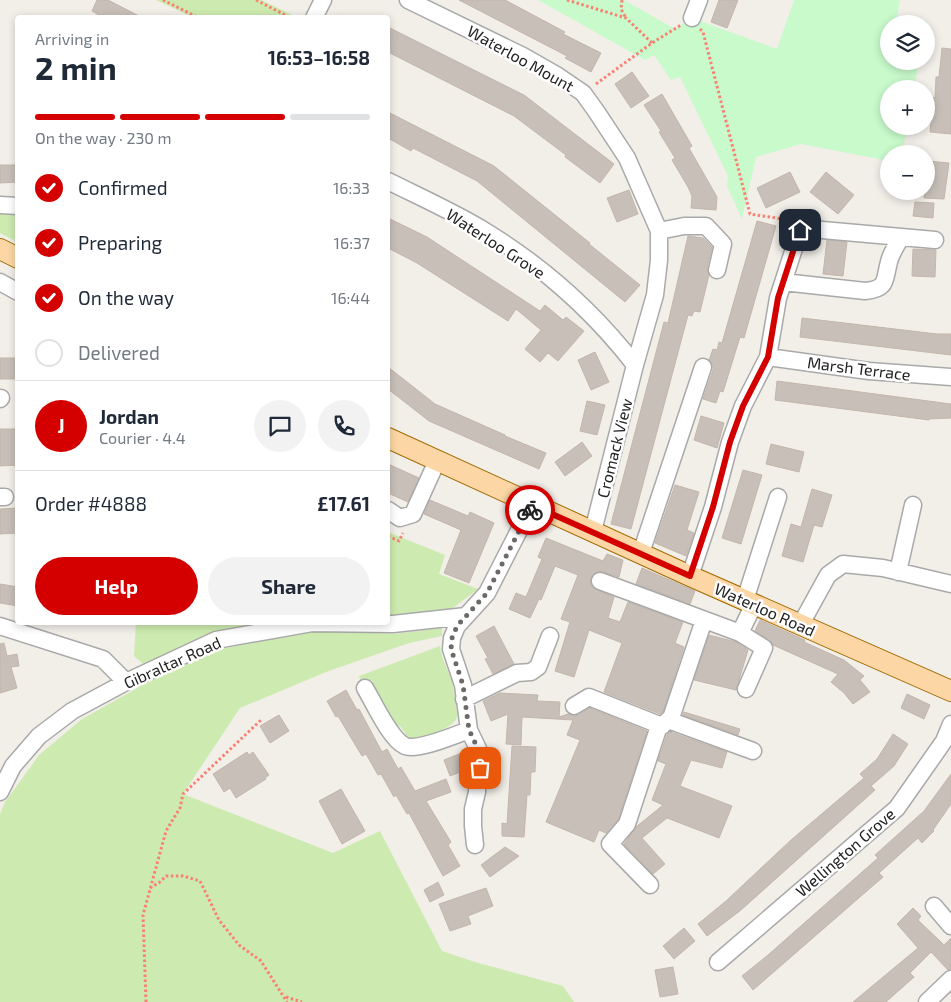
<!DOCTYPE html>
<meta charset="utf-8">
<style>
body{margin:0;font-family:"Exo 2",sans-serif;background:#f2f2f3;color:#1f2937;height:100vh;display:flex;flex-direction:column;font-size:19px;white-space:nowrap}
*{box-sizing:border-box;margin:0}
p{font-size:16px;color:#747a83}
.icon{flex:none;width:28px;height:28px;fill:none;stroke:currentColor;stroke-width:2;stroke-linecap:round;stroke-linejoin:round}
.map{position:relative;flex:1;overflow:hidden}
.panel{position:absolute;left:15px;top:15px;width:375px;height:610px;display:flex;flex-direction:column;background:#fff;border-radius:5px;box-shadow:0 2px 8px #0003}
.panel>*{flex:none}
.controls{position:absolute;left:880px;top:15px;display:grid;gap:10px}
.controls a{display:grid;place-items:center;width:55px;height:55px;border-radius:50%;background:#fff;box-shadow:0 2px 8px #0003;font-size:25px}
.pin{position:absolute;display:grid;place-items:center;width:42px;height:42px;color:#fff;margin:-21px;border-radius:10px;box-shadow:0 2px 8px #0006}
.courier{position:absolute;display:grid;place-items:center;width:50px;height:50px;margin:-25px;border:4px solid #d40000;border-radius:50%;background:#fff;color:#222;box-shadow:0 1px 6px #0007}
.summary em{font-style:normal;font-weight:700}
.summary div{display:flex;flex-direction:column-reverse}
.summary{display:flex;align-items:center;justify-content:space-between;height:85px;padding:0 20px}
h1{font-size:32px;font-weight:700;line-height:38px}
.bar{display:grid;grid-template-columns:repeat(4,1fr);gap:8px 5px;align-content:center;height:60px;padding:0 20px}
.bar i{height:6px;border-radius:4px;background:#e0e1e3}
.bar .active{background:#d40000}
.bar p{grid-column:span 4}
.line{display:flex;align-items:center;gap:12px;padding:0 20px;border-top:1px solid #e0e1e3}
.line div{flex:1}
.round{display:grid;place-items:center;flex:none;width:52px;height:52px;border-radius:26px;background:#f2f2f3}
ol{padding:0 20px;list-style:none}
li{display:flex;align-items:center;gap:15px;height:55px}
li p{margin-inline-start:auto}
li .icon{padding:5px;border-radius:50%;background:#d40000;color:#fff;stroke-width:4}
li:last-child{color:#747a83}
li i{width:28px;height:28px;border:2px solid #e0e1e3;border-radius:50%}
.button{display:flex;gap:10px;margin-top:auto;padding:10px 20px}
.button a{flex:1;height:58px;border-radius:30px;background:#d40000;color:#fff;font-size:20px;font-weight:700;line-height:58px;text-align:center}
.button a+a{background:#f2f2f3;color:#1f2937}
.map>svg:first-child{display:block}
</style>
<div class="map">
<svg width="951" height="1002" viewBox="0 0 951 1002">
<rect width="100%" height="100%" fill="#f2efe9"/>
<path fill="#cdebb0" d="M 156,0 L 261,0 L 297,17 L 192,17 Z
M 0,211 L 17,213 L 17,242 L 0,233 Z
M 388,532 L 445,555 L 439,574 L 478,589 L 437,620 L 393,624 L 312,623 L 216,640 L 150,670 L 134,656 L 136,623 L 388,622 Z
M 442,628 L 442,636 L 409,643 L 326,672 L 240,708 L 183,794 L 333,853 L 380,831 L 442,951 L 475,962 L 563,986 L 574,1002 L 0,1002 L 0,814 L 5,802 L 39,755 L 82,719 L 173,668 L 221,649 L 319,630 L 393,634 Z
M 440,646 C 441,658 447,667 451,679 C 453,684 458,711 457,717 C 456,727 421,739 411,742 L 401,727 L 393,723 L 374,696 L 372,680 L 360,680 L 359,676 Z"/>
<path fill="#c8facc" d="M 538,0 L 624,0 L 675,29 L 692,18 L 777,49 L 794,0 L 900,0 L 897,19 L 927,21 L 926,25 L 926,24 L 889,24 L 889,61 L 919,61 L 914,89 L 889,89 L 889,126 L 907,126 L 902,154 L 889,154 L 889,161 L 801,144 L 756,157 L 742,219 L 727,186 L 728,176 L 680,77 L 671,80 L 654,55 L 645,60 Z"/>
<path fill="#c7bfb8" stroke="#c4b6ab" d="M 97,0 L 108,0 L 143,18 L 104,18 L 92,11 Z
M 459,0 L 505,0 L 565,32 L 563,34 L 601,53 L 591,72 L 565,58 L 567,56 Z
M 719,0 L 738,0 L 727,28 L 711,22 Z
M 388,27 L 524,95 L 614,164 L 600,183 L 565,157 L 566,155 L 514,116 L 388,52 Z
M 942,48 L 951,49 L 951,134 L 930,132 L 933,97 L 935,98 L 936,77 L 939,77 Z
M 632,72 L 649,96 L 631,108 L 615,84 Z
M 662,94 L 692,146 L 689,148 L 717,197 L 716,210 L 691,208 L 692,196 L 688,187 L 672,160 L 675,158 L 659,132 L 661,131 L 644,105 Z
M 388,112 L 494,166 L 590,243 L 589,244 L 640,285 L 625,302 L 477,181 L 413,148 L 411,151 L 388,138 Z
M 928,161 L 949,163 L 944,199 L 924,198 Z
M 0,165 L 18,165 L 18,182 L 0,183 Z
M 790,172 L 800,192 L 766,208 L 757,188 Z
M 826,172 L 854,195 L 838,214 L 810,192 Z
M 629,190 L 638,214 L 617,222 L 607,198 Z
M 915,202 L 934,203 L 933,218 L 913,216 Z
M 388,218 L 427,237 L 540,311 L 545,305 L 563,320 L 566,317 L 584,331 L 558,361 L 548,353 L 540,362 L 525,349 L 541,330 L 516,309 L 508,321 L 417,263 L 388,248 Z
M 757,221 L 776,226 L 744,338 L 740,337 L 723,392 L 720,391 L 716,403 L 703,399 L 713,370 L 713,365 L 709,360 L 713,349 L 717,350 L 719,342 L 722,343 Z
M 688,236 L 703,238 L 712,247 L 707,268 L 709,275 L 700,312 L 694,311 L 692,316 L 688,315 L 631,529 L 611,524 L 664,322 L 668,323 Z
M 827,240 L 847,242 L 843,276 L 823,274 Z
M 913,249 L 936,250 L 935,277 L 912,276 Z
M 802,318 L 937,334 L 951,334 L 951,355 L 800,337 Z
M 595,352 L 609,382 L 591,390 L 578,360 Z
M 0,358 L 15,358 L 15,379 L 0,379 Z
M 388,367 L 435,404 L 505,435 L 505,436 L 546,453 L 539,469 L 429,421 L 388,389 Z
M 777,381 L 951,404 L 951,418 L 929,419 L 929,420 L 775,400 Z
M 587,401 L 605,405 L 597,435 L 580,431 Z
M 701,416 L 724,423 L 717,448 L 694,440 Z
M 0,429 L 18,429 L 18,465 L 0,466 Z
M 582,442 L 592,456 L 565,476 L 555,462 Z
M 771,444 L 804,452 L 799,472 L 766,464 Z
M 388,464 L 419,478 L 408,502 L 388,493 Z
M 743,470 L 762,475 L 741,544 L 722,538 Z
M 675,485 L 699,492 L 687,530 L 694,533 L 686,556 L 655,543 Z
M 812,489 L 832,495 L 822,527 L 814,525 L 803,562 L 782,556 L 791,524 L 801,527 Z
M 430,500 L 468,516 L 470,512 L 494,523 L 469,583 L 444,573 L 461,530 L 424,514 Z
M 17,508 L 18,533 L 0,534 L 0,509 Z
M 546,538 L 603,561 L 607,554 L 623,560 L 619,577 L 599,571 L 593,574 L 591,578 L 590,583 L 593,588 L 614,597 L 608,618 L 620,622 L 628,602 L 683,622 L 675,643 L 684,647 L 663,712 L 660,714 L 604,692 L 622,643 L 589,630 L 574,677 L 555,671 L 570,622 L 561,619 L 578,575 L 555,566 L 541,600 L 539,599 L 530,618 L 509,609 L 516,593 L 526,597 L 542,559 L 538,557 Z
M 642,568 L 695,591 L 690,604 L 636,584 Z
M 0,584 L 18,587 L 18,606 L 0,603 Z
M 760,620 L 805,640 L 804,642 L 844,660 L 864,676 L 860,680 L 870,692 L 853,704 L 844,693 L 831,682 L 838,674 L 773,645 L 770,640 L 755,631 Z
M 494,626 L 514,664 L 493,674 L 485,659 L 488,658 L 476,636 Z
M 709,635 L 736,642 L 748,650 L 736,690 L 694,680 Z
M 4,643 L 7,656 L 17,654 L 19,666 L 11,667 L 17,688 L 0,693 L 0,644 Z
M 346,690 L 357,710 L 359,709 L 382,752 L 387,749 L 398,769 L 401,767 L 415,791 L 446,779 L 451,792 L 426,801 L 451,842 L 448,845 L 460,866 L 443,876 L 409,813 L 407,814 L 396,795 L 394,797 L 381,774 L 378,775 L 366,754 L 362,756 L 338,716 L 336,717 L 327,701 Z
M 500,693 L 538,695 L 537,701 L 560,702 L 559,717 L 568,714 L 574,716 L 579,715 L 590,708 L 647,731 L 618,820 L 606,833 L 599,830 L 594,842 L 546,822 L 580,740 L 567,735 L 573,720 L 522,717 L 521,745 L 506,744 L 508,714 L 491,721 L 483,701 Z
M 907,694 L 930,705 L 924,719 L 901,708 Z
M 684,712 L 740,729 L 738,735 L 683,715 Z
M 279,715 L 289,731 L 270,743 L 260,726 Z
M 670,732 L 727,752 L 722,768 L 691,760 L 680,786 L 732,806 L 719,838 L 667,818 L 642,838 L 665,864 L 653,874 L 624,844 L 636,827 L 663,805 L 652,800 L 666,764 L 658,761 L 667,735 Z
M 893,734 L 908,744 L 894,766 L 871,786 L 875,790 L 741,910 L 707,936 L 698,924 L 726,901 L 791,840 L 864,778 L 860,774 L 877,759 Z
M 512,746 L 536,747 L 535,772 L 531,772 L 530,795 L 527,795 L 524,837 L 502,836 L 502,823 L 507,824 Z
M 247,752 L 249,755 L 253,752 L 269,775 L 265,778 L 266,779 L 236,798 L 230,788 L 224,792 L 213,774 Z
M 464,752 L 468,763 L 468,769 L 450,776 L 444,760 Z
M 951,774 L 951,804 L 933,830 L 934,831 L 922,843 L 918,838 L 879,873 L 883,877 L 753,990 L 742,976 L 768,955 L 878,858 L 875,855 L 924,811 Z
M 341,789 L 365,831 L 342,844 L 319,801 Z
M 505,847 L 519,856 L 490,877 L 481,865 Z
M 438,882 L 444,895 L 430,902 L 424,890 Z
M 486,888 L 493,906 L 468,916 L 471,924 L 450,931 L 439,904 Z
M 913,908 L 921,916 L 918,920 L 944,945 L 951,938 L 951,969 L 948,970 L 931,952 L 910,973 L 914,977 L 886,1002 L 853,1002 L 918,948 L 897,924 Z
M 684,928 L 695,941 L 674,959 L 663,946 Z
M 673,967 L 678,994 L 660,997 L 655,970 Z"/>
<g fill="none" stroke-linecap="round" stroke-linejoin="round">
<g stroke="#a9a9a9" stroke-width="19">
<path id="minor" d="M 408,0 L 523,56 L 558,76 L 583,93 L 596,111 L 627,158 L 659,231 L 659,260 L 655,295 L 635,365 L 593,531
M 314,18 L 323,0
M 692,18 L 699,0
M 388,181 C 420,197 454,212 485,231 C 542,266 594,312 635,365
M 0,205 L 18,206
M 659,231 L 684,226 L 706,226 L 723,244 L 717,270
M 0,282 L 18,292
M 783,282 L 865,291 C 888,289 884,280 889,262 C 891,253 897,245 901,237
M 768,357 L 869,371 L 951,377
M 0,399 L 1,398
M 0,497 L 5,497
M 388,510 L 400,518 L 413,514 L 437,461
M 641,553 L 703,367
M 898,572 L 913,505
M 690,576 L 713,507 L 730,442 L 743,406 L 768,357 L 778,298 L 800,230 L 811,229 L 935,240
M 600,581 L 740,633 L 754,604
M 745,600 L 778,497
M 801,624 L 828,575 L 843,564 L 883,568 L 951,584
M 0,626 L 103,659 L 126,682
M 740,633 L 764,648 L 746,689
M 365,688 C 374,703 390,739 405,746 C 418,751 455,735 469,730
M 464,699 L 517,673 L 531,672 L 538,667 L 550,636
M 574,706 L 589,697 L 662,726
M 668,720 L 753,751
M 0,792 L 13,766 L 39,736 L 72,711 L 126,682 L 216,640 L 312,623 L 393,624 L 466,616
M 475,845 L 473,826 L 473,809 L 477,792 L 479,751 L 469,730 L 463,685 L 451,649 L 452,638 L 457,626 L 487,593 L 532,505
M 650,885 L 610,844 L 627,824 L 658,729 L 671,718 L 704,620
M 934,906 L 951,926
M 718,962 L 897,808 L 944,741 L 951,724
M 927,1002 L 951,979"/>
</g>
<g stroke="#a06b00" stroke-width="22">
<path id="major" d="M 0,249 L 18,258
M 388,438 L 690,576 L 951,691"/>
</g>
<path stroke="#fa8072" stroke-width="3" stroke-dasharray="2.5 2.5" stroke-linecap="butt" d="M 163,0 L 199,18
M 256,0 L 291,18
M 567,0 L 626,18 L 652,43
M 622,0 L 621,9 L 626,18
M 700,29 L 703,32 L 750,214 L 789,220
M 596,84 L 652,43 L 681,25
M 388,536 L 399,541 L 403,533
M 150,888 L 160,882 L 166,876 L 183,876 L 200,881 L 219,920 L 239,945 L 261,961 L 287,1002
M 286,997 L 302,1002
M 146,1002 L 143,915 L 166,831 L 180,808 L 183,794 L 261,720"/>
<use href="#minor" stroke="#fff" stroke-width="16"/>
<use href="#major" stroke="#fcd6a4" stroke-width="20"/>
</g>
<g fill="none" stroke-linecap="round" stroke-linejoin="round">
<path stroke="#6b6a68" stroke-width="5" stroke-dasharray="0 9" d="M 480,768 L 479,751 L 469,730 L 463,685 L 451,649 L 452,638 L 457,626 L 487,593 L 530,510"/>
<path stroke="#d40000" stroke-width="6" d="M 530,510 L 532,505 L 690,576 L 713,507 L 730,442 L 743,406 L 768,357 L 778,298 L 800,230"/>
</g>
<g text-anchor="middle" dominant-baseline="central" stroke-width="5" stroke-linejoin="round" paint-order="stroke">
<g font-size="16" fill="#222" stroke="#fff">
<text transform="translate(521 58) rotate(29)">Waterloo Mount</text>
<text transform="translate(496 243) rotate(33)">Waterloo Grove</text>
<text transform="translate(859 368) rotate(7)">Marsh Terrace</text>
<text transform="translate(614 448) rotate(-76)">Cromack View</text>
<text transform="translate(765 609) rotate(24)">Waterloo Road</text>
<text transform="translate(172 662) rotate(-24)">Gibraltar Road</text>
<text transform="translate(845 852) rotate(-41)">Wellington Grove</text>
</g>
</g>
</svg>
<div class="controls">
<a><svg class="icon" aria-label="layers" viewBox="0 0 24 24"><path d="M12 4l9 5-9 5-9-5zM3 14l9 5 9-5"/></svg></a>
<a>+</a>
<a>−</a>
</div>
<div class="pin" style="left:480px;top:768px;background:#ea580c"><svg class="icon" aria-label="bag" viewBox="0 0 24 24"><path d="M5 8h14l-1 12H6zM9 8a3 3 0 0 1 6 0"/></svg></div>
<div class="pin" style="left:800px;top:230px;background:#1f2937"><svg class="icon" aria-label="home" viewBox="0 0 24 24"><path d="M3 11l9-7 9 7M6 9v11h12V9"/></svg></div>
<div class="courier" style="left:530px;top:510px"><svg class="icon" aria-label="bike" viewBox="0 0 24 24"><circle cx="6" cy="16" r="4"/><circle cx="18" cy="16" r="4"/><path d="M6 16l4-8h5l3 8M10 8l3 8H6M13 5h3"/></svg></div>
<section class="panel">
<div class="summary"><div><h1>2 min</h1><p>Arriving in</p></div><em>16:53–16:58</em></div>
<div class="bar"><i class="active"></i><i class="active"></i><i class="active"></i><i></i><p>On the way · 230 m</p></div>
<ol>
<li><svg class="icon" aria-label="check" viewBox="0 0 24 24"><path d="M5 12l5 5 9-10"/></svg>Confirmed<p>16:33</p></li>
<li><svg class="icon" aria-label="check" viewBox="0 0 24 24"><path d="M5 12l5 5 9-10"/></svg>Preparing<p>16:37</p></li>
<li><svg class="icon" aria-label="check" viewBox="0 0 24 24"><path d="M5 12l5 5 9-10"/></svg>On the way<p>16:44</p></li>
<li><i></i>Delivered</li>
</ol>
<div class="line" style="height:90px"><b class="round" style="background:#d40000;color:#fff">J</b><div><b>Jordan</b><p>Courier · 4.4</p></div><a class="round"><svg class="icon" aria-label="chat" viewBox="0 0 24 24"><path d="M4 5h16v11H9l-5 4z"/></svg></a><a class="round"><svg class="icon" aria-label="phone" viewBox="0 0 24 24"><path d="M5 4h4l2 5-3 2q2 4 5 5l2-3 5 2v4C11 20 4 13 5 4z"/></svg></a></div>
<div class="line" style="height:65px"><div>Order #4888</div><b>£17.61</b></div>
<div class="button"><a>Help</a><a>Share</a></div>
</section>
</div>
